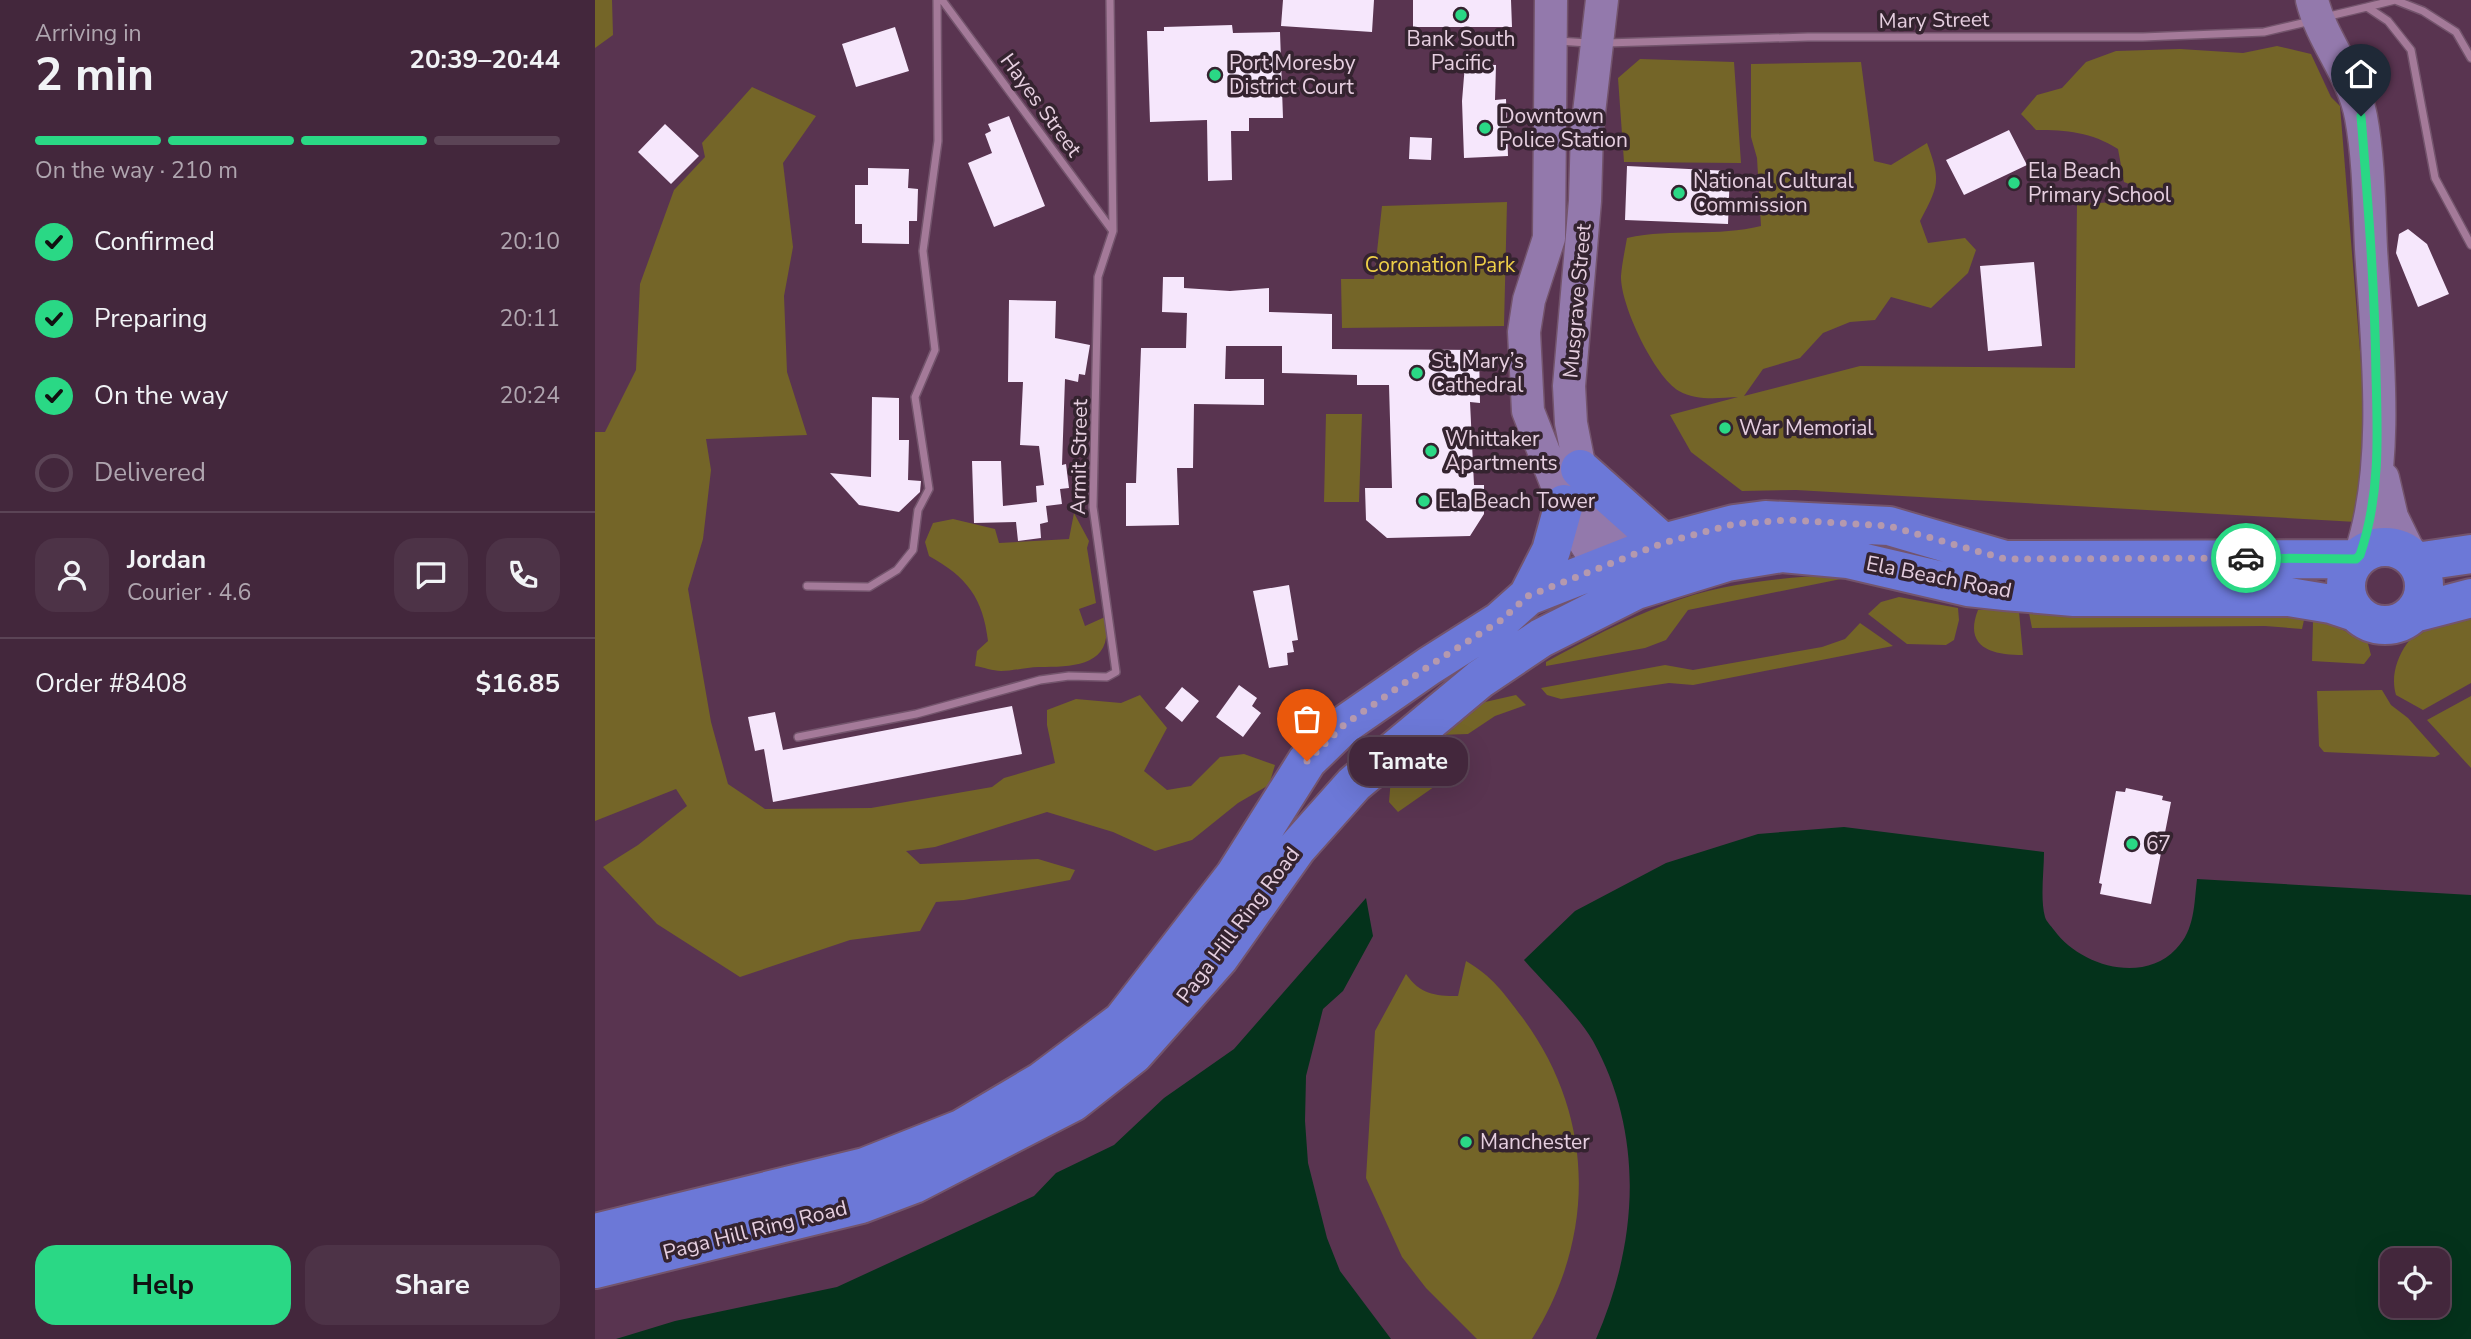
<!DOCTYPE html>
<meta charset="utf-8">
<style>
body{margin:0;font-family:"Nunito Sans",sans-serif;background:#4d3347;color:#f1f3f6;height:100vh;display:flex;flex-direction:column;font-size:26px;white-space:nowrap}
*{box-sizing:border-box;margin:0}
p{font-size:23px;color:#afa5af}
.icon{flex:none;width:38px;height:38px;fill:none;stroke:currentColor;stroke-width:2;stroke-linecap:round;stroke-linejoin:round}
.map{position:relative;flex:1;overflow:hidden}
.panel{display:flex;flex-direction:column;background:#43273c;width:595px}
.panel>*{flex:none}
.controls{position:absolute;left:1785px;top:1248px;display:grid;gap:14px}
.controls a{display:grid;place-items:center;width:70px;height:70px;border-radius:14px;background:#43273c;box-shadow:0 7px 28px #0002,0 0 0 2px #5b4456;font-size:35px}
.pin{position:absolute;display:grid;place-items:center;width:60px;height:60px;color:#fff;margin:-72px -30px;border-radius:50% 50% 50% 0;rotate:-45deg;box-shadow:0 0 7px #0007}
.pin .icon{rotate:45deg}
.courier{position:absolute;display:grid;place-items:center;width:70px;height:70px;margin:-35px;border:5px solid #2ad885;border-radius:50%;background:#fff;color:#222;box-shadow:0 2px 9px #0007}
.bubble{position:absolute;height:49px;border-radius:21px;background:#43273c;box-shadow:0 7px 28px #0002,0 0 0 2px #5b4456;font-size:23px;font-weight:700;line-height:49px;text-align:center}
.summary em{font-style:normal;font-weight:700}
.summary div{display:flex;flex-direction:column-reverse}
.summary{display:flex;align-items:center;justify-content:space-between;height:119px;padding:0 35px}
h1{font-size:46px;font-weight:700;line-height:52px}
.bar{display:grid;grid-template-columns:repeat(4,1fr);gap:10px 7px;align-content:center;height:84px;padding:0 35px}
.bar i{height:9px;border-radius:5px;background:#5b4456}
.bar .on{background:#2ad885}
.bar p{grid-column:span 4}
.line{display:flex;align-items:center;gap:18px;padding:0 35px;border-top:2px solid #5b4456}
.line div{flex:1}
.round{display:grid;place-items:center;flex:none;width:74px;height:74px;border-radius:21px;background:#4d3347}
ol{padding:0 35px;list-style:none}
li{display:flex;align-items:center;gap:21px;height:77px}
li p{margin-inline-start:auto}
li .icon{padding:7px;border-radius:50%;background:#2ad885;color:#111;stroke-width:4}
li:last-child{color:#afa5af}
li i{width:38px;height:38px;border:4px solid #5b4456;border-radius:50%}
.button{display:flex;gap:14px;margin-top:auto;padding:14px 35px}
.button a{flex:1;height:80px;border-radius:21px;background:#2ad885;color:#111;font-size:28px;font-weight:700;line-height:80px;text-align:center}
.button a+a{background:#4d3347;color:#f1f3f6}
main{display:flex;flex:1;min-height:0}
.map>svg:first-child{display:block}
</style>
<main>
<section class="panel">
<div class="summary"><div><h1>2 min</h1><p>Arriving in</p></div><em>20:39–20:44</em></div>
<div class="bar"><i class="on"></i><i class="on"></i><i class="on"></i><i></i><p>On the way · 210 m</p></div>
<ol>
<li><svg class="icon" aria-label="check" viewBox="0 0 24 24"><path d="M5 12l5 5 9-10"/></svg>Confirmed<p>20:10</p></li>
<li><svg class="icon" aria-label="check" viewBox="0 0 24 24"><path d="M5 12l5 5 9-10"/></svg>Preparing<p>20:11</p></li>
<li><svg class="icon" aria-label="check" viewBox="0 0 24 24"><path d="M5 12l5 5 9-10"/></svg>On the way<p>20:24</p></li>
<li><i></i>Delivered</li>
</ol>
<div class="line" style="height:126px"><a class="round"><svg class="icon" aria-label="person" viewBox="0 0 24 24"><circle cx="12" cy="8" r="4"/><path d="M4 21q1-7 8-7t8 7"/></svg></a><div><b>Jordan</b><p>Courier · 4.6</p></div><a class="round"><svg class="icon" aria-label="chat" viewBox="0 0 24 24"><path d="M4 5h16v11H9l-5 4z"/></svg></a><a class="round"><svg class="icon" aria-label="phone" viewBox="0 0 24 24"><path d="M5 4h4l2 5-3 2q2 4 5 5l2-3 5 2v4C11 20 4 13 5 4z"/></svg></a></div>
<div class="line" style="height:91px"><div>Order #8408</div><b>$16.85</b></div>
<div class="button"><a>Help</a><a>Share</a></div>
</section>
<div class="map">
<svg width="1876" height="1339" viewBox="0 0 1876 1339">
<rect width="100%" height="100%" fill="#593450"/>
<path fill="#746528" d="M 0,0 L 17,0 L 18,35 L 0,48 Z
M 1682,46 L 1716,54 L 1736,97 L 1745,106 L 1779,523 L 1201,490 L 1147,491 L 1096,452 L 1075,415 L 1143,397 C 1124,398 1101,401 1084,391 C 1059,376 1025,304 1026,276 C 1027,263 1030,250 1032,238 C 1078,228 1123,237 1166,226 L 1162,158 L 1156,137 L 1156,64 L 1266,62 L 1279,161 L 1296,165 L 1332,143 C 1346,181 1344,185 1325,221 L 1333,243 L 1370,238 L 1381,250 L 1373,273 L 1336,308 L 1296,297 L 1280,320 L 1255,322 L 1228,333 L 1205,358 L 1168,369 L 1149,396 L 1265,366 L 1480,368 L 1482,204 L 1542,201 L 1542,187 L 1529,182 L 1523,149 C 1496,132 1472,130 1441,130 L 1426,114 L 1442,95 L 1467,88 L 1491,62 L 1521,51 L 1585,49 L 1648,53 Z
M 1045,59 L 1139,62 L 1146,163 L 1029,162 L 1023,78 Z
M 157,87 L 221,116 L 188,163 L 198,247 L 189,296 L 192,372 L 212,435 L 111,439 L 116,470 L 108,539 L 93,589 L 116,722 L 133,784 L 170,809 L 276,808 L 397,787 L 409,778 L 460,763 L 452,725 L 452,710 L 481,699 L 526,703 L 545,695 L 572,728 L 549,771 L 572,790 L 596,786 L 625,757 L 649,754 L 680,765 L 674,785 L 643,803 L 597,840 L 560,851 L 518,832 L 452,812 L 340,847 L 311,851 L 325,864 L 443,859 L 480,870 L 475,880 L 369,900 L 341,902 L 325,931 L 255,940 L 145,977 L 62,924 L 8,867 L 43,845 L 92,806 L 81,789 L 0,821 L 0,432 L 10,432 L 41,370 L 45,284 L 79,190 L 110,157 L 107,143 Z
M 912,202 L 909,326 L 747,328 L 746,279 L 779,279 L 787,206 Z
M 731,414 L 767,414 L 764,502 L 729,502 Z
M 479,513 L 494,541 L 492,548 L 501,603 L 484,609 L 490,626 L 510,617 C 520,666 480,667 444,667 C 432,667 419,671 406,671 C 398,671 388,667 380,666 L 382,651 L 393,641 C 388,598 372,577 334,556 L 330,542 L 338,523 L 358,519 L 400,529 L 404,543 L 474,539 Z
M 1236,575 L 1256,577 L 1093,610 L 1071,640 L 1050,648 L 951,666 L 951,662 C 990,641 1030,619 1072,604 C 1123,584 1182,578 1236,575 Z
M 1304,597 L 1363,608 L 1364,620 L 1359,640 L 1351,645 L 1312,644 L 1273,614 L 1286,602 Z
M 1397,609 L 1424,612 L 1428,655 C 1398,655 1368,648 1383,610 Z
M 1876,611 L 1876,683 L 1828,710 L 1801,695 C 1792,665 1815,630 1843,617 C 1852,613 1866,613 1876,611 Z
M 1607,612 L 1705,615 L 1709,620 L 1707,629 L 1670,626 L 1437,628 L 1434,613 Z
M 1724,620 L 1772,640 L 1776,655 L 1769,664 L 1717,661 L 1718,622 Z
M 1265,623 L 1298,646 L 1098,685 L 1074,683 L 966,699 L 952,695 L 946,688 L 1070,665 L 1098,670 L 1227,647 L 1250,639 Z
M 1787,690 L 1796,705 L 1813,718 L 1845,754 L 1840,757 L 1729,752 L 1724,746 L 1722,691 Z
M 921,695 L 931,705 L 900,716 L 873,734 L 843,735 L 890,702 Z
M 1876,696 L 1876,768 L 1832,720 Z
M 864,749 L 846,782 L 803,812 L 794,802 L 796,778 L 825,750 Z
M 871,961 C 898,977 908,992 927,1017 C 1000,1115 1002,1236 937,1339 L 882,1339 L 831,1288 L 807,1257 L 771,1178 L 780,1031 L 811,974 C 825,994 839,996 863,996 Z"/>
<path fill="#04321b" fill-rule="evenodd" d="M 1249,827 L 1449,852 C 1449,872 1445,898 1450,917 C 1451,921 1456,926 1459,930 C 1484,965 1547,985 1581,949 C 1600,930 1599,904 1602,879 L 1876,895 L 1876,1339 L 1001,1339 C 1043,1243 1050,1135 998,1041 C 982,1014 950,984 929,960 L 980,911 L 1071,863 L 1163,834 ZM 1843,1260 L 1843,1306 L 1797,1306 L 1797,1260 Z
M 771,898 L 778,936 L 748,991 L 728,1009 L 711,1076 L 710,1121 L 713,1163 L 732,1238 L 745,1271 L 796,1339 L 21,1339 L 80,1321 L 242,1287 L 439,1196 L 461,1173 L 519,1145 L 569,1098 L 639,1049 Z"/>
<path fill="#f6e7fc" d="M 688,0 L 779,0 L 777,32 L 686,26 Z
M 818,0 L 916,0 L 917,27 L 818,27 Z
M 637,25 L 638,33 L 685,32 L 688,118 L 654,118 L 654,131 L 636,131 L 637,180 L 613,181 L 612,120 L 555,122 L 552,31 L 569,31 L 569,27 Z
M 300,27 L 314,71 L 261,87 L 247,44 Z
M 870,64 L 901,65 L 900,100 L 911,99 L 913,156 L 869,158 L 867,101 Z
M 414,116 L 450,206 L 399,227 L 373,163 L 397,153 L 390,134 L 396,131 L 393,124 Z
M 70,124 L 104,156 L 76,184 L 43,152 Z
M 1414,130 L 1432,165 L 1369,195 L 1351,160 Z
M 815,137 L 837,138 L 836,160 L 814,159 Z
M 1032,166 L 1135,171 L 1133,224 L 1030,220 Z
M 273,168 L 314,169 L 313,188 L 323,189 L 322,221 L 314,221 L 314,244 L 267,243 L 267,224 L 260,224 L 260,185 L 273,185 Z
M 1813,229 L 1832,244 L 1854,294 L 1823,307 L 1801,253 L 1804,234 Z
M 1439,262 L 1447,346 L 1393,351 L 1385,266 Z
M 568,277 L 589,277 L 589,288 L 635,291 L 674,288 L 674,312 L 737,314 L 737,349 L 884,350 L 885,403 L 875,402 L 879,485 L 889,485 L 889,514 L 875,536 L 792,538 L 771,520 L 770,488 L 797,488 L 794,385 L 762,385 L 762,375 L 687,373 L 687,346 L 631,346 L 630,379 L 669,379 L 669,405 L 599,404 L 598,468 L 582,468 L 584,525 L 531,526 L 531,483 L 541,483 L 546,348 L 591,348 L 592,313 L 567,312 Z
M 414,300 L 461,301 L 460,338 L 495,345 L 490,375 L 484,374 L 483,382 L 470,379 L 467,465 L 471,464 L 474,488 L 465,489 L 467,504 L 451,506 L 453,522 L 445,524 L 446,538 L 423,541 L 421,522 L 379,523 L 377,461 L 406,461 L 408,506 L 442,502 L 441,486 L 449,485 L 444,446 L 425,445 L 428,382 L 413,382 Z
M 277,397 L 304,398 L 304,440 L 314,440 L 313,480 L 326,481 L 325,492 L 304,512 L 264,505 L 235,473 L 276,477 Z
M 694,585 L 703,640 L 697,641 L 699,652 L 692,653 L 693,665 L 674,668 L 658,591 Z
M 644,685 L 662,698 L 657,706 L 666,713 L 648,737 L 621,717 Z
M 587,687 L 604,701 L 587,722 L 570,708 Z
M 417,706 L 427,754 L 178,802 L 169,749 L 160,751 L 153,717 L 180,712 L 188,750 Z
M 1531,788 L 1568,796 L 1567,800 L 1576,802 L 1556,904 L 1505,894 L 1507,884 L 1504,883 L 1521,791 L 1530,792 Z"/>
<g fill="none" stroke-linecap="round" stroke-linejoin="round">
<g stroke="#73546c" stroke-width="10">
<path id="street" d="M 347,0 L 517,230
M 1772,7 L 1800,0 L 1828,11 L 1861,32 L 1876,58
M 1730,17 L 1772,7 L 1793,21 L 1816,50 L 1840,178 L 1876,245
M 963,41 L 993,43
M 1011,43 L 1213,37 L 1548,37 L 1669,32 L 1716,21
M 212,586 L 274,587 L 302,570 L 318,550 L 323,510 L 334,489 L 320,397 L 340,350 L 328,251 L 343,141 L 342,0
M 203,737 L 321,714 L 445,680 L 474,676 L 512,677 L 521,672 L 498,507 L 503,277 L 518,231 L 515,0"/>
</g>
<g stroke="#73546c" stroke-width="35">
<path id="secondary" d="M 956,0 L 954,238 L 934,300 L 929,332 L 933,411 L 976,521 L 1005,566 L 1013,590
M 1007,0 L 992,130 L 990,201 L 974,386 L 976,423 L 985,469 L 1036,580
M 1717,0 C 1727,41 1758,74 1766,117 C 1774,160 1774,206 1776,249 C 1782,344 1796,465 1765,555
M 1788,478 L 1797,517 L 1817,558"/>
</g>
<g stroke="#73546c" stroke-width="42">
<path id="highway" d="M 985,469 L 1068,543
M1751 586a39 39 0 1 1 78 0a39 39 0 1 1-78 0Z
M 1821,562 L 1876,554
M 933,596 L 1068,543 L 1139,524 L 1170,520 L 1294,526 L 1410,560 L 1761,559
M 1819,613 L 1876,598
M 0,1233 L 270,1167 L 366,1129 L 447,1081 L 527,1021 L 640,875 L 712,761 L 749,725 L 834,666 L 905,621 L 933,596 L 956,551 L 969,504
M 0,1269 L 266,1204 L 319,1184 L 478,1102 L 539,1054 L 579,1009 L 624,958 L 702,848 L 759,784 L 885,679 L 946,638 L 1041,590 L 1132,562 L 1187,553 L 1253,559 L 1373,587 L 1410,591 L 1479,597 L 1694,597 L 1736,604 L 1760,612"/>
</g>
<use href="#street" stroke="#a47a99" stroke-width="7"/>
<use href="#secondary" stroke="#9379ac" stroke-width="32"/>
<use href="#highway" stroke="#6c78d7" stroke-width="38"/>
</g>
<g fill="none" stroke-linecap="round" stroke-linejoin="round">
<path stroke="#b599ae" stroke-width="7" stroke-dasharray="0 12.6" d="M 712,761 L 749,725 L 834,666 L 905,621 L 933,596 L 1068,543 L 1139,524 L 1192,520 L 1294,526 L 1410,559 L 1651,558"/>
<path stroke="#2ad885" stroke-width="9" d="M 1651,558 L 1761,559 L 1765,555 C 1785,497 1783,437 1781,376 C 1780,289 1773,203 1766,116"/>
</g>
<g fill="#2ad885" stroke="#34232f" stroke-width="2.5">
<circle cx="866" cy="15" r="7"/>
<circle cx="620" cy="75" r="7"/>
<circle cx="890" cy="128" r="7"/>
<circle cx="1419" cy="183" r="7"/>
<circle cx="1084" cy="193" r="7"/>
<circle cx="822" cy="373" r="7"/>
<circle cx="1130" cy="428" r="7"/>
<circle cx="836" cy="451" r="7"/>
<circle cx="829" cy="501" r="7"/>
<circle cx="1537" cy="844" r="7"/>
<circle cx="871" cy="1142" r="7"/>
</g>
<g text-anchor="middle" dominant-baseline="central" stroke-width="7" stroke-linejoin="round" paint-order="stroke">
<g font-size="21" fill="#e6cfe0" stroke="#34232f">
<text transform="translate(1339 20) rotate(-1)">Mary Street</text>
<text transform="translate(446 105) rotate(54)">Hayes Street</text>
<text transform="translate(982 301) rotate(-85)">Musgrave Street</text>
<text transform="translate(484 457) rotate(-89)">Armit Street</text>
<text transform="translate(1344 577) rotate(11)">Ela Beach Road</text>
<text transform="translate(643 925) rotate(-53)">Paga Hill Ring Road</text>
<text transform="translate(160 1230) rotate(-14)">Paga Hill Ring Road</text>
</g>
<g font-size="21" fill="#e6cfe0" stroke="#34232f" text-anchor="start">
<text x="866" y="39" text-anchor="middle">Bank South<tspan x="866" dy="24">Pacific</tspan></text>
<text x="634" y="63">Port Moresby<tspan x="634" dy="24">District Court</tspan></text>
<text x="904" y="116">Downtown<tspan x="904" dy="24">Police Station</tspan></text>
<text x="1433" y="171">Ela Beach<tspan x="1433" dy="24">Primary School</tspan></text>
<text x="1098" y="181">National Cultural<tspan x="1098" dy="24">Commission</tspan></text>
<text x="836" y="361">St. Mary’s<tspan x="836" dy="24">Cathedral</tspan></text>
<text x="1144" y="428">War Memorial</text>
<text x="850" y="439">Whittaker<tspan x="850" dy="24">Apartments</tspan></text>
<text x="843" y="501">Ela Beach Tower</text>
<text x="1551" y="844">67</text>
<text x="885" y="1142">Manchester</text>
</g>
<g font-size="21" fill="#eecf48" stroke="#34232f">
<text x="845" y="265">Coronation Park</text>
</g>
</g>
</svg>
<div class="controls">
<a><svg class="icon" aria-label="locate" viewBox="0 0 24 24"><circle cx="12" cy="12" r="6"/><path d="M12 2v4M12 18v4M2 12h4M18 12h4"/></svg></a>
</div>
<div class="pin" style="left:712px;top:761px;background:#ea580c"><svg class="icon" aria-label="bag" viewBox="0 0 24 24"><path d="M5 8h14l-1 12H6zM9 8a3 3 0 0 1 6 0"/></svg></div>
<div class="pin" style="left:1766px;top:116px;background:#1f2937"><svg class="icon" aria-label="home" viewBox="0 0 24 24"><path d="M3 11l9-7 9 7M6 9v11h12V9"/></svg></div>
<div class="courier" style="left:1651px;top:558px"><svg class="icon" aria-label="car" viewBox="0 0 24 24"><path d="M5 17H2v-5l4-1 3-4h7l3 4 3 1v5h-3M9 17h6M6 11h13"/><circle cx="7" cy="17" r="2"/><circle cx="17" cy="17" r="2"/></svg></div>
<div class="bubble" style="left:754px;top:737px;width:119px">Tamate</div>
</div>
</main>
